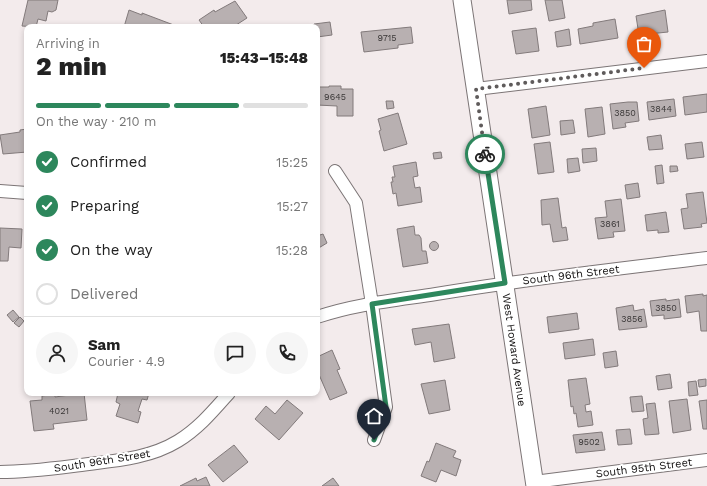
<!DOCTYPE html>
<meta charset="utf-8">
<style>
body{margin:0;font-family:"Work Sans",sans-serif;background:#f6f6f6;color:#222;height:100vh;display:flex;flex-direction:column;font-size:15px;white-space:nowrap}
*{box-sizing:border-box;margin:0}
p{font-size:13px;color:#767676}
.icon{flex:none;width:22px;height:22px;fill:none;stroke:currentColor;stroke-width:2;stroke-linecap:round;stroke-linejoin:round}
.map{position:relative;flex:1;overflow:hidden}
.details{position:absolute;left:24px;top:24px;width:296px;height:372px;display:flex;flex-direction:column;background:#fff;border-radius:8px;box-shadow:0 2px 6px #0003}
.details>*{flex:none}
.pin{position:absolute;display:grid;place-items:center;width:34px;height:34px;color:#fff;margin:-41px -17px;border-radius:50% 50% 50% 0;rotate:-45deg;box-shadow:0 0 4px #0007}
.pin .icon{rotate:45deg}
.courier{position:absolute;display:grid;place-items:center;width:40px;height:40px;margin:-20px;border:3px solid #2d875c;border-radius:50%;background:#fff;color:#222;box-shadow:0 1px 5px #0007}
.overview em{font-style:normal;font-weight:800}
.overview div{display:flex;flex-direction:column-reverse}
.overview{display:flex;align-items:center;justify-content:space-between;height:68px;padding:0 12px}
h1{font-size:26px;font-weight:800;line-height:30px}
.bar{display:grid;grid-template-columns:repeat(4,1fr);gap:6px 4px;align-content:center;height:48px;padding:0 12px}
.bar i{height:5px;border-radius:3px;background:#e0e0e0}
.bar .selected{background:#2d875c}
.bar p{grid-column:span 4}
.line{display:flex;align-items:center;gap:10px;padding:0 12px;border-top:1px solid #e0e0e0}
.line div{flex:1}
.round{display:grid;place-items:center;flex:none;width:42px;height:42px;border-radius:21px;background:#f6f6f6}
ol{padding:0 12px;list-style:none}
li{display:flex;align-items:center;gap:12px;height:44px}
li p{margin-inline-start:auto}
li .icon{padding:4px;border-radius:50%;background:#2d875c;color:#fff;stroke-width:4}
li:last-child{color:#767676}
li i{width:22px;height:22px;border:2px solid #e0e0e0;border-radius:50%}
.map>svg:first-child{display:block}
</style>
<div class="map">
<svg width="707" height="486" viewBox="0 0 707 486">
<rect width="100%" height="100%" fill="#f3ebec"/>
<path fill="#b8b0b1" stroke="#827a7b" d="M 28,0 L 58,0 L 56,10 L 52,12 L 48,11 L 46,21 L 38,19 L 36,27 L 22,26 Z
M 507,0 L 531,0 L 532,10 L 509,14 Z
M 545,0 L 562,0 L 565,18 L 549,21 Z
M 235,1 L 247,18 L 233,27 L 204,27 L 199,20 L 214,10 L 215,12 Z
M 129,10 L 142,15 L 142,13 L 179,27 L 124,27 Z
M 665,10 L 668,32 L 639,35 L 636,16 Z
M 615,19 L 618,38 L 580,44 L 578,29 L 593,26 L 593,23 Z
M 330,22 L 332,35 L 317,37 L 317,27 L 309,27 L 314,26 L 314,24 Z
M 411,27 L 413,43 L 398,45 L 398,48 L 364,52 L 361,32 Z
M 536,28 L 539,51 L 516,54 L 512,31 Z
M 569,29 L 571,45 L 557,47 L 555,32 Z
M 329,86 L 341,86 L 341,89 L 353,89 L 353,116 L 337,116 L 337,106 L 317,105 L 317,87 L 329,87 Z
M 707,94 L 707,112 L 685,115 L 683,97 Z
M 674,99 L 676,116 L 649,120 L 647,102 Z
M 386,101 L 393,101 L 394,108 L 387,109 Z
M 628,102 L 637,102 L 639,121 L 625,123 L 626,127 L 613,129 L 610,104 Z
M 546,106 L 550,135 L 532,138 L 528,109 Z
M 602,107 L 605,134 L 588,137 L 585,109 Z
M 398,113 L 407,144 L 384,151 L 379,131 L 381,130 L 378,119 Z
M 573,120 L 575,133 L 561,135 L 560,121 Z
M 27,129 L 27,152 L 3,154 L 0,135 L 20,132 L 20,130 Z
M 661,135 L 663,149 L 649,150 L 647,137 Z
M 550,142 L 554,172 L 538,174 L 534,144 Z
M 702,142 L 704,157 L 687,159 L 685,144 Z
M 596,148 L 597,161 L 583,163 L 582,149 Z
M 441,152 L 442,158 L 434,159 L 433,153 Z
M 578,158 L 580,171 L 568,173 L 567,159 Z
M 416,162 L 418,176 L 413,177 L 415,188 L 420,187 L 422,202 L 398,206 L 396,193 L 393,194 L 391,182 L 393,182 L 392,177 L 395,177 L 393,166 Z
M 662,165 L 664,183 L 657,184 L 655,166 Z
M 670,166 L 677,166 L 678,171 L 670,172 Z
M 638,183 L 640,197 L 627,199 L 625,185 Z
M 703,192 L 707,223 L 701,224 L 702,227 L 684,229 L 681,209 L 688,208 L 686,194 Z
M 558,198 L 562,228 L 566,227 L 568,240 L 553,242 L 550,224 L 542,225 L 541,200 Z
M 621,199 L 625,231 L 613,232 L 614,237 L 598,239 L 595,218 L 607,217 L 605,201 Z
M 666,212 L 669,232 L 658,233 L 658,230 L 647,231 L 645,215 Z
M 414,226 L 415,235 L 419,235 L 421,238 L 422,251 L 426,251 L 428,263 L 403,267 L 397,229 Z
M 0,228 L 22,229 L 21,248 L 9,247 L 8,261 L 0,261 Z
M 317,229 L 320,235 L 323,234 L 327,243 L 317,249 Z
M429.5 246a4.5 4.5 0 1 1 9 0a4.5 4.5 0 1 1-9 0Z
M 703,294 L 703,296 L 707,295 L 707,331 L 701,331 L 699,311 L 687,313 L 685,296 Z
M 666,299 L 666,301 L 679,299 L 681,317 L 664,319 L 664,315 L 652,316 L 650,301 Z
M 633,305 L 634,311 L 644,309 L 647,327 L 619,330 L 616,308 Z
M 13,310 L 19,317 L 13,322 L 7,315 Z
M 577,313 L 579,329 L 549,333 L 547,317 Z
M 20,317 L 24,321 L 19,327 L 14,323 Z
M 449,324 L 455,358 L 434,362 L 431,342 L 415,345 L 412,329 Z
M 593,339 L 595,355 L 565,359 L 563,343 Z
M 332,350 L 340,369 L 337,370 L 347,393 L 330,400 L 317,370 L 317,357 Z
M 616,351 L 618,366 L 605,368 L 603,353 Z
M 670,374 L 672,388 L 658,390 L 656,376 Z
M 586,378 L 590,404 L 585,405 L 586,412 L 591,411 L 593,425 L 578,427 L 576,413 L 574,414 L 573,406 L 571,407 L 568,380 Z
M 706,379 L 706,386 L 699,387 L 698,380 Z
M 445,380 L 450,410 L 429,414 L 421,384 Z
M 696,381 L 698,395 L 689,396 L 688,382 Z
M 84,393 L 87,420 L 53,424 L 54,429 L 34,431 L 30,401 L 42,400 L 42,396 L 55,394 L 55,397 Z
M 118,393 L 149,393 L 147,400 L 142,399 L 138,411 L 141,412 L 138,423 L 116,416 L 120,404 L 116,402 Z
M 642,396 L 644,411 L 632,412 L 630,397 Z
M 687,399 L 691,430 L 673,433 L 669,401 Z
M 287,400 L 303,413 L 279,440 L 255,419 L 266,406 L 275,414 Z
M 707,400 L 707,429 L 703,429 L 699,401 Z
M 655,403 L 659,434 L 645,435 L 643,419 L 648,418 L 646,404 Z
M 630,429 L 632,444 L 618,445 L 616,430 Z
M 602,432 L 605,450 L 576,453 L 573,435 Z
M 436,443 L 456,451 L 453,457 L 461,460 L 456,476 L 441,470 L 436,482 L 421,476 L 427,461 L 429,462 Z
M 234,445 L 248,462 L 223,482 L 208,465 Z
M 206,477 L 210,486 L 180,486 L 196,478 L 197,481 Z
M 333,478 L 339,486 L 322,486 Z"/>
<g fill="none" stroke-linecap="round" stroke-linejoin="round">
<g stroke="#7c7576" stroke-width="14">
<path id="street" d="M 476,89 L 707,61
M 335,171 L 356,203 L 372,304 L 386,407 L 374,440
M 0,191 L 27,193
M 317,317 C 355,304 397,300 436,294 C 526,279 617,269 707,258
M 0,472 C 24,472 49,469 73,466 C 109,461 147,460 178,441 C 199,428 213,411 229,393
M 534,482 L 707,460"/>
</g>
<g stroke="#7c7576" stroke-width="19">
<path id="secondary" d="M 462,0 L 535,486"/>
</g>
<use href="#street" stroke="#fff" stroke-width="12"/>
<use href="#secondary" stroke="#fff" stroke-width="17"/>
</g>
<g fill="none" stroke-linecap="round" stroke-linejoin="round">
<path stroke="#5f5b5b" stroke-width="4" stroke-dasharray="0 7.2" d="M 485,154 L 476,89 L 644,68"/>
<path stroke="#2d875c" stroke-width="5" d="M 374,440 L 386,407 L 372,304 L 505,283 L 485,154"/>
</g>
<g text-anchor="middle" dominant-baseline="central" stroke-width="4" stroke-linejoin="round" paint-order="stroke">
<g font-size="9" fill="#393636">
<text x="387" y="38">9715</text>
<text x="335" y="97">9645</text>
<text x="661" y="109">3844</text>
<text x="625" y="113">3850</text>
<text x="610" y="224">3861</text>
<text x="666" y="308">3850</text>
<text x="632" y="319">3856</text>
<text x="59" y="411">4021</text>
<text x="589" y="442">9502</text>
</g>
<g font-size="11" fill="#0f0d0d" stroke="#fff">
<text transform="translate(571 275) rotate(-7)">South 96th Street</text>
<text transform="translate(514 350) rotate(82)">West Howard Avenue</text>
<text transform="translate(102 461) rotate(-9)">South 96th Street</text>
<text transform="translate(644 468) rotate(-7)">South 95th Street</text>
</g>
</g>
</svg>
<div class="pin" style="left:644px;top:68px;background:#ea580c"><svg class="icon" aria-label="bag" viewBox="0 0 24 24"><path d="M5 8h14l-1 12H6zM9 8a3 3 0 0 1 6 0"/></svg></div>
<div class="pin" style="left:374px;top:440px;background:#1f2937"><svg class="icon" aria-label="home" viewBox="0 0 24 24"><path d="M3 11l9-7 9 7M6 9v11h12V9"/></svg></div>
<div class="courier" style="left:485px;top:154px"><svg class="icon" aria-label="bike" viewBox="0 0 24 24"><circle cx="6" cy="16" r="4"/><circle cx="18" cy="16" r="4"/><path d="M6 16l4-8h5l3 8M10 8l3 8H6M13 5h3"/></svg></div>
<section class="details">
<div class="overview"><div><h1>2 min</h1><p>Arriving in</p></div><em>15:43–15:48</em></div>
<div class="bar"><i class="selected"></i><i class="selected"></i><i class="selected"></i><i></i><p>On the way · 210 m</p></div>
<ol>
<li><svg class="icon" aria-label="check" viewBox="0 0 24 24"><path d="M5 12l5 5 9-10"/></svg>Confirmed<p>15:25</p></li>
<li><svg class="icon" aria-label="check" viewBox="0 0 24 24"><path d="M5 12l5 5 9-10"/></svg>Preparing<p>15:27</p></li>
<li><svg class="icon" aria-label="check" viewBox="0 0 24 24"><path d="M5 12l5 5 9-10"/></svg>On the way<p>15:28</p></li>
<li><i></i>Delivered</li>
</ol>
<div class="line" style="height:72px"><a class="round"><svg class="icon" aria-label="person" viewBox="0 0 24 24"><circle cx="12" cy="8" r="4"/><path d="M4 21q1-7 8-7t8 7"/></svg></a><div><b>Sam</b><p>Courier · 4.9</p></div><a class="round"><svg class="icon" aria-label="chat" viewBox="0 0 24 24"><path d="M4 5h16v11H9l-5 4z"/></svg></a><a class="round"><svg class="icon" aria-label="phone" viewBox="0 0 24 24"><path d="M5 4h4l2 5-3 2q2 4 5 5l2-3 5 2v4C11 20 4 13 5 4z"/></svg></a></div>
</section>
</div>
